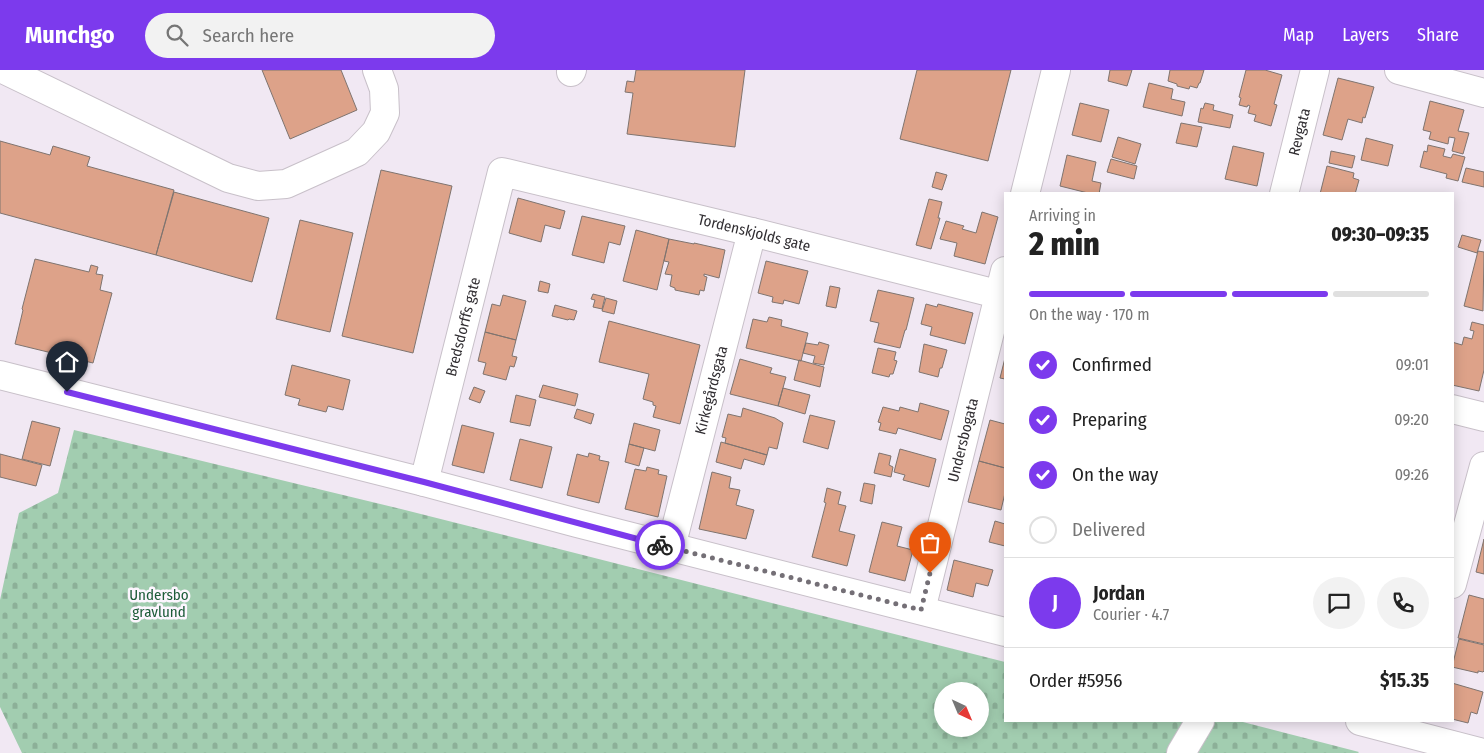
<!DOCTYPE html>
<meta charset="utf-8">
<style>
body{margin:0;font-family:"Fira Sans Condensed",sans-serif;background:#f2f2f2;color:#222;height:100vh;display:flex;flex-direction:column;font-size:19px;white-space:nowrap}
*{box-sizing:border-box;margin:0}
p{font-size:16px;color:#767676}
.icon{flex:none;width:28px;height:28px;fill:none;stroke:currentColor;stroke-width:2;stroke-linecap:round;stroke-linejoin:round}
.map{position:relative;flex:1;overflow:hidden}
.panel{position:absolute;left:1004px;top:122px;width:450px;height:530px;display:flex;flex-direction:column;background:#fff;border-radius:0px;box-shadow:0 2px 12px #0003}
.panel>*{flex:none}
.needle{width:32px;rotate:136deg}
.fabs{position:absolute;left:934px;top:612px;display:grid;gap:10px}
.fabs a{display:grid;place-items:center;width:55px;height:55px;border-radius:50%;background:#fff;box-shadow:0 2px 12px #0003;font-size:25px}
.pin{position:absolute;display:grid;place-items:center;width:42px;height:42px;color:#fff;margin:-51px -21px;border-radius:50% 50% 50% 0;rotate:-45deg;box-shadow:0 0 5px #0007}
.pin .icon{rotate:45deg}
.courier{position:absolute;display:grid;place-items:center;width:50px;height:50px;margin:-25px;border:4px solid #7c3aed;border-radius:50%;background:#fff;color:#222;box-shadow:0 1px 6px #0007}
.headline em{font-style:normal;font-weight:800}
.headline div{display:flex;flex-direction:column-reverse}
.headline{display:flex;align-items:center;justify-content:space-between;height:85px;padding:0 25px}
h1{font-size:32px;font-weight:800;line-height:38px}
.bar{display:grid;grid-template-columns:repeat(4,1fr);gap:8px 5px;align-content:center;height:60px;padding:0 25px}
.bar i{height:6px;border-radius:4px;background:#e0e0e0}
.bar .current{background:#7c3aed}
.bar p{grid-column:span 4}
.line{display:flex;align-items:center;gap:12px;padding:0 25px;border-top:1px solid #e0e0e0}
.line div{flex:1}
.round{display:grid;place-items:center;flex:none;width:52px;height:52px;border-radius:26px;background:#f2f2f2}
ol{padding:0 25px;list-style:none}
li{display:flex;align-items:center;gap:15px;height:55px}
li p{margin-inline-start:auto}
li .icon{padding:5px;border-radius:50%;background:#7c3aed;color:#fff;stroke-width:4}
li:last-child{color:#767676}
li i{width:28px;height:28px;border:2px solid #e0e0e0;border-radius:50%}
header{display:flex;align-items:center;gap:30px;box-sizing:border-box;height:70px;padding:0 25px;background:#7c3aed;color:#fff}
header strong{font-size:24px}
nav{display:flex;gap:28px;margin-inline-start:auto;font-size:18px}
.search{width:350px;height:45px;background:#f2f2f2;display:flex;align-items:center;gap:12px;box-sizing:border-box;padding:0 18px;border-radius:28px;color:#767676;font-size:19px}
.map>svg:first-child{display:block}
</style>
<header>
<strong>Munchgo</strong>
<div class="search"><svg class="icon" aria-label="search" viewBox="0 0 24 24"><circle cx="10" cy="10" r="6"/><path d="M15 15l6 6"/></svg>Search here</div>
<nav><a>Map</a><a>Layers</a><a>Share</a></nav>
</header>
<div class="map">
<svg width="1484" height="683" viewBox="0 0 1484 683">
<defs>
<pattern id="cemetery-stones" width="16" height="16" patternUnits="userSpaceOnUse" patternTransform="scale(1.25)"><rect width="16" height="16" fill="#a2cdb0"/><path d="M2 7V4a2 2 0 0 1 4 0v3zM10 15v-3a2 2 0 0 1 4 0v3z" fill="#8cb098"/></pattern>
</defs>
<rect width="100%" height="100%" fill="#f1e8f3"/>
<path fill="url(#cemetery-stones)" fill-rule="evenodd" d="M 74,360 L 401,439 L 1005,592 L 1005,651 L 1239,651 L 1359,682 L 1358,683 L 22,683 L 0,637 L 0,530 L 19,443 L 58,423 ZM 942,621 L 980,621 L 980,659 L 942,659 Z"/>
<path fill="#dda289" stroke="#7f746f" d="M 262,0 L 341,0 L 357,40 L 290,69 Z
M 636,0 L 745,0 L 735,77 L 627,64 L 633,23 L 625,22 L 627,11 L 634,12 Z
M 917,0 L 1011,0 L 988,91 L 900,69 Z
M 1110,0 L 1132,0 L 1127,16 L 1108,11 Z
M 1170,0 L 1204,0 L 1200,13 L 1199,13 L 1197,18 L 1190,16 L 1189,19 L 1177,16 L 1177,14 L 1168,11 Z
M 1246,0 L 1265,0 L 1282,5 L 1274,34 L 1277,35 L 1271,56 L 1254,51 L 1256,45 L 1248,43 L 1250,36 L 1248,35 L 1247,37 L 1239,35 L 1241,28 L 1239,27 Z
M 1338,8 L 1374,17 L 1365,48 L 1363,47 L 1362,53 L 1348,49 L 1342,70 L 1323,65 Z
M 1149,13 L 1173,19 L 1171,29 L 1185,32 L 1182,46 L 1143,37 Z
M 1430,31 L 1464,40 L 1458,61 L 1469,63 L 1463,84 L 1452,81 L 1455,68 L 1449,67 L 1448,74 L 1429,69 L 1431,62 L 1423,60 Z
M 1080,33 L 1109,40 L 1101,72 L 1072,65 Z
M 1205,33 L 1214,35 L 1213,40 L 1233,45 L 1230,58 L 1198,52 L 1201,38 L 1203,39 Z
M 1181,53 L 1202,57 L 1197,77 L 1176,73 Z
M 1118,67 L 1141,74 L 1135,94 L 1112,87 Z
M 1366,68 L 1393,75 L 1388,96 L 1361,90 Z
M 0,71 L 50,85 L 53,76 L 90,87 L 87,96 L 174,120 L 156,185 L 0,143 Z
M 1428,75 L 1445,79 L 1443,86 L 1451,88 L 1453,84 L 1465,87 L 1458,111 L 1446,108 L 1447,104 L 1420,97 L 1424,81 L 1427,82 Z
M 1233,76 L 1264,83 L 1257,116 L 1225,109 Z
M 1331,81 L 1355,86 L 1352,98 L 1329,93 Z
M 1067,85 L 1096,92 L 1092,111 L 1101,113 L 1099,124 L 1092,124 L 1060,116 Z
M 1111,89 L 1137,96 L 1134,109 L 1107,102 Z
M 1327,96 L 1354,103 L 1353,108 L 1359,110 L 1355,124 L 1320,124 Z
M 1466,98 L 1484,102 L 1484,117 L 1462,112 Z
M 381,100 L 452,116 L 413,283 L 342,266 Z
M 936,102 L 947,105 L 942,120 L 932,117 Z
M 174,122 L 269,148 L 252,212 L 156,185 Z
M 518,128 L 565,141 L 560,159 L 545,155 L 541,172 L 509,163 Z
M 929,129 L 942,132 L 938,148 L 940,148 L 931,179 L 916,175 Z
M 982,142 L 998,147 L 985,194 L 954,186 L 957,173 L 940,169 L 946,151 L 964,156 L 962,159 L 976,163 Z
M 582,146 L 625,156 L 620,175 L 609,172 L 604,193 L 572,185 Z
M 300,150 L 353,163 L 330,262 L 276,249 Z
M 636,160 L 669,169 L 657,220 L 623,211 Z
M 1462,165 L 1481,170 L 1477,183 L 1458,177 Z
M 669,169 L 694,174 L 694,173 L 725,180 L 719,208 L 704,204 L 704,206 L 707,207 L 704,221 L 700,220 L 699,225 L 675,220 L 675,218 L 670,216 L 672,205 L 665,204 L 669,192 L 664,191 Z
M 1478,181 L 1484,182 L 1483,241 L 1464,236 Z
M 35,189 L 89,202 L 91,195 L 98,197 L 96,204 L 103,205 L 100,220 L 112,223 L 93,293 L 15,274 L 23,240 L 22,239 Z
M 766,191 L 808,201 L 799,234 L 784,230 L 783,234 L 772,232 L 773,227 L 758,223 Z
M 540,211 L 550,214 L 548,223 L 538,221 Z
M 830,216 L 840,218 L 836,238 L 826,236 Z
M 878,220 L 914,228 L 906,260 L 905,260 L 900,278 L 874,272 L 879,253 L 870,251 Z
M 593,224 L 605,227 L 602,239 L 593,237 L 595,230 L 591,229 Z
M 503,225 L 526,231 L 516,270 L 485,262 L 492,234 L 500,236 Z
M 606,228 L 617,231 L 614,244 L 602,241 Z
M 926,234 L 937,237 L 938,234 L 973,243 L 965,274 L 930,265 L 932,257 L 921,254 Z
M 555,235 L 577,241 L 574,250 L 569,249 L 568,250 L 552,246 Z
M 769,247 L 782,250 L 781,256 L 808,263 L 801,291 L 746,278 L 753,249 L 767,252 Z
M 609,251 L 700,275 L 680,354 L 653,347 L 656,336 L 653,335 L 653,332 L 643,329 L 649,304 L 599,292 Z
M 1472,252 L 1484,255 L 1484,300 L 1479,321 L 1452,315 L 1452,272 L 1462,275 L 1464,267 L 1472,269 L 1474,261 L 1470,260 Z
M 485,262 L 516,270 L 512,286 L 517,287 L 514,297 L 510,296 L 506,310 L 483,304 L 486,293 L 478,291 Z
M 819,272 L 829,275 L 824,295 L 813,293 L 815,286 L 803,283 L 806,273 L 818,275 Z
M 924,274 L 947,280 L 942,298 L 940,298 L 938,307 L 919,302 Z
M 878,278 L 896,282 L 894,290 L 897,291 L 893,304 L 890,304 L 889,307 L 872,303 Z
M 1005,288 L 1005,309 L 1000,308 Z
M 740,289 L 772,298 L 770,303 L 786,307 L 778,336 L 730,324 Z
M 799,290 L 824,297 L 820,317 L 794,310 Z
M 292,295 L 350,310 L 343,340 L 328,336 L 326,342 L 298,335 L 300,329 L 285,325 Z
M 543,315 L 578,324 L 575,336 L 539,327 Z
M 474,317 L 485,321 L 480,333 L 469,329 Z
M 783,318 L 810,325 L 805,344 L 778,336 Z
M 516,325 L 536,330 L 530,356 L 510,352 Z
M 920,333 L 949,341 L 941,370 L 898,358 L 896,364 L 879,360 L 881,353 L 878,352 L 883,337 L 899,341 L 900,337 L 918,342 Z
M 743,338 L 775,348 L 783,353 L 777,379 L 769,377 L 767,385 L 725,373 L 726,368 L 722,367 L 728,344 L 741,347 Z
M 577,339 L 594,344 L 591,354 L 574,348 Z
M 810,345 L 835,351 L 828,379 L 803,372 Z
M 990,350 L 1005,354 L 1005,398 L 979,391 Z
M 32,351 L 60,358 L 50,396 L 22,389 Z
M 634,353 L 660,360 L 655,381 L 629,374 Z
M 462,355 L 494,363 L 484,403 L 452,395 Z
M 520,369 L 552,377 L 542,418 L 510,410 Z
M 721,372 L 767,385 L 764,395 L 744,389 L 741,399 L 716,392 Z
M 629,374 L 644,378 L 639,396 L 625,392 Z
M 900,379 L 936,389 L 929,417 L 903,410 L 905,405 L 894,402 Z
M 589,383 L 600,386 L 599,390 L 609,392 L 599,433 L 567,425 L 577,384 L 588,387 Z
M 879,383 L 891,386 L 889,395 L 893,397 L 891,407 L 874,403 Z
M 0,384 L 42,395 L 36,416 L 0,407 Z
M 979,391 L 1005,398 L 1005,423 L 1001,440 L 968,432 Z
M 647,397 L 659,400 L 658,404 L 667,406 L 658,447 L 625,439 L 635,399 L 646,401 Z
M 712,402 L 731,407 L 729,418 L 740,420 L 736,435 L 754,440 L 746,469 L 699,459 Z
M 864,413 L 875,415 L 872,434 L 860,431 Z
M 827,418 L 841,422 L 838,434 L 846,436 L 839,461 L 855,465 L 847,496 L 812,487 L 826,433 L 824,432 Z
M 995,451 L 1005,454 L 1005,476 L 989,472 Z
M 882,452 L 902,457 L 897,476 L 913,480 L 905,511 L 869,502 Z
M 1484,469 L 1484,504 L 1476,502 Z
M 954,490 L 993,500 L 988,516 L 976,513 L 973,527 L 947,520 Z
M 1469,525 L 1484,529 L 1484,574 L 1458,568 Z
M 1459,569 L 1484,575 L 1484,601 L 1483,602 L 1478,601 L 1478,603 L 1452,597 Z
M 1452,613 L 1483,622 L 1477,644 L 1471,642 L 1468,653 L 1452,649 Z"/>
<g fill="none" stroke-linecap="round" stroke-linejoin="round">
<g stroke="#c8c0c9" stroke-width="30">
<g id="minor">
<path d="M 5,0 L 228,108 L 258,116 L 286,114 L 357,82 L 376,62 L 385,43 L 384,19 L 377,0"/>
<path d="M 1399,0 L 1484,23"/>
<path d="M 571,2 L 572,0"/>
<path d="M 1025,124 L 1056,0"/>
<path id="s1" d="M 1284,124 L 1315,0"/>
<path d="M 0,305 L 424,412 L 577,453 L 1005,562"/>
<path d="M 1452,339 L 1484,347"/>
<path id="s2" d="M 424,412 L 502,102 L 752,162 L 1005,226"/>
<path id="s3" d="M 671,477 L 752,162"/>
<path d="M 1452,514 L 1484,396"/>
<path id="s4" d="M 921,540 L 1005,201"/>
<path d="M 1360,651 L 1483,683"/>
<path d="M 1181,683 L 1200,651"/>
</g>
</g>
<use href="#minor" stroke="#fff" stroke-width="28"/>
</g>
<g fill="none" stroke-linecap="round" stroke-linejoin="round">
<path stroke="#746f76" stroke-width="5" stroke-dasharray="0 9" d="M 660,475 L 921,540 L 930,503"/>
<path stroke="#7c3aed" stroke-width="6" d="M 67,322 L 424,412 L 660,475"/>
</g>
<g text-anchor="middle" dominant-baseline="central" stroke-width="5" stroke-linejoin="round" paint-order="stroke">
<g font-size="15" fill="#312e32" stroke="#fdf6ff">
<text stroke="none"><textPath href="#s1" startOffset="64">Revgata</textPath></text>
<text stroke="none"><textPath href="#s2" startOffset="579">Tordenskjolds gate</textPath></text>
<text stroke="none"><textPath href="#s2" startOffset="160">Bredsdorffs gate</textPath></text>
<text stroke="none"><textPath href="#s3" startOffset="162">Kirkegårdsgata</textPath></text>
<text stroke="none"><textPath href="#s4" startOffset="175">Undersbogata</textPath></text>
</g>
<g font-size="15" fill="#1d5c39" stroke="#fdf6ff">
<text x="159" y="525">Undersbo<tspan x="159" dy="17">gravlund</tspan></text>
</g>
</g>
</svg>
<div class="fabs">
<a><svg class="needle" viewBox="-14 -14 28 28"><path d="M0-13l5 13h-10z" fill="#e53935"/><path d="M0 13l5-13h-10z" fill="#767676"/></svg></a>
</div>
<div class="pin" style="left:930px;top:503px;background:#ea580c"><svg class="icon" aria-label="bag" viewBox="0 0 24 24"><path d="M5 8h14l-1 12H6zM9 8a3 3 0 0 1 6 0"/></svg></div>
<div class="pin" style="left:67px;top:322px;background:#1f2937"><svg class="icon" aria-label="home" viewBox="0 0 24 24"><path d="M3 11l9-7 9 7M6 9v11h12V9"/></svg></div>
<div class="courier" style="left:660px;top:475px"><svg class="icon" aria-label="bike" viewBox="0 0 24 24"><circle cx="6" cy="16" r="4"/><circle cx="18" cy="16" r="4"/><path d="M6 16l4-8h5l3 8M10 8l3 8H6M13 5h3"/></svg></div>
<section class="panel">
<div class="headline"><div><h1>2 min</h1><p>Arriving in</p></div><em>09:30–09:35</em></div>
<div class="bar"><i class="current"></i><i class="current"></i><i class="current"></i><i></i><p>On the way · 170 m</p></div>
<ol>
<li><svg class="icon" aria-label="check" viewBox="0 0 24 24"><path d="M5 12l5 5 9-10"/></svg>Confirmed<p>09:01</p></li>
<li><svg class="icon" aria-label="check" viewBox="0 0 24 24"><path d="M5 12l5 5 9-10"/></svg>Preparing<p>09:20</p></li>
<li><svg class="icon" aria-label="check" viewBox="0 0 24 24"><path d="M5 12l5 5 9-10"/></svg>On the way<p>09:26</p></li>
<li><i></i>Delivered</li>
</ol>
<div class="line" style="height:90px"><b class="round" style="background:#7c3aed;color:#fff">J</b><div><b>Jordan</b><p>Courier · 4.7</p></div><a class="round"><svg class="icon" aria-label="chat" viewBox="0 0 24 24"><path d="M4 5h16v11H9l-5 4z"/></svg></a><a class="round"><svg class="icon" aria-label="phone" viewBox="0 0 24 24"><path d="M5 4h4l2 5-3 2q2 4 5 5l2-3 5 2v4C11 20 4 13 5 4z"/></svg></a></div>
<div class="line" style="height:65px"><div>Order #5956</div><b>$15.35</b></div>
</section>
</div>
